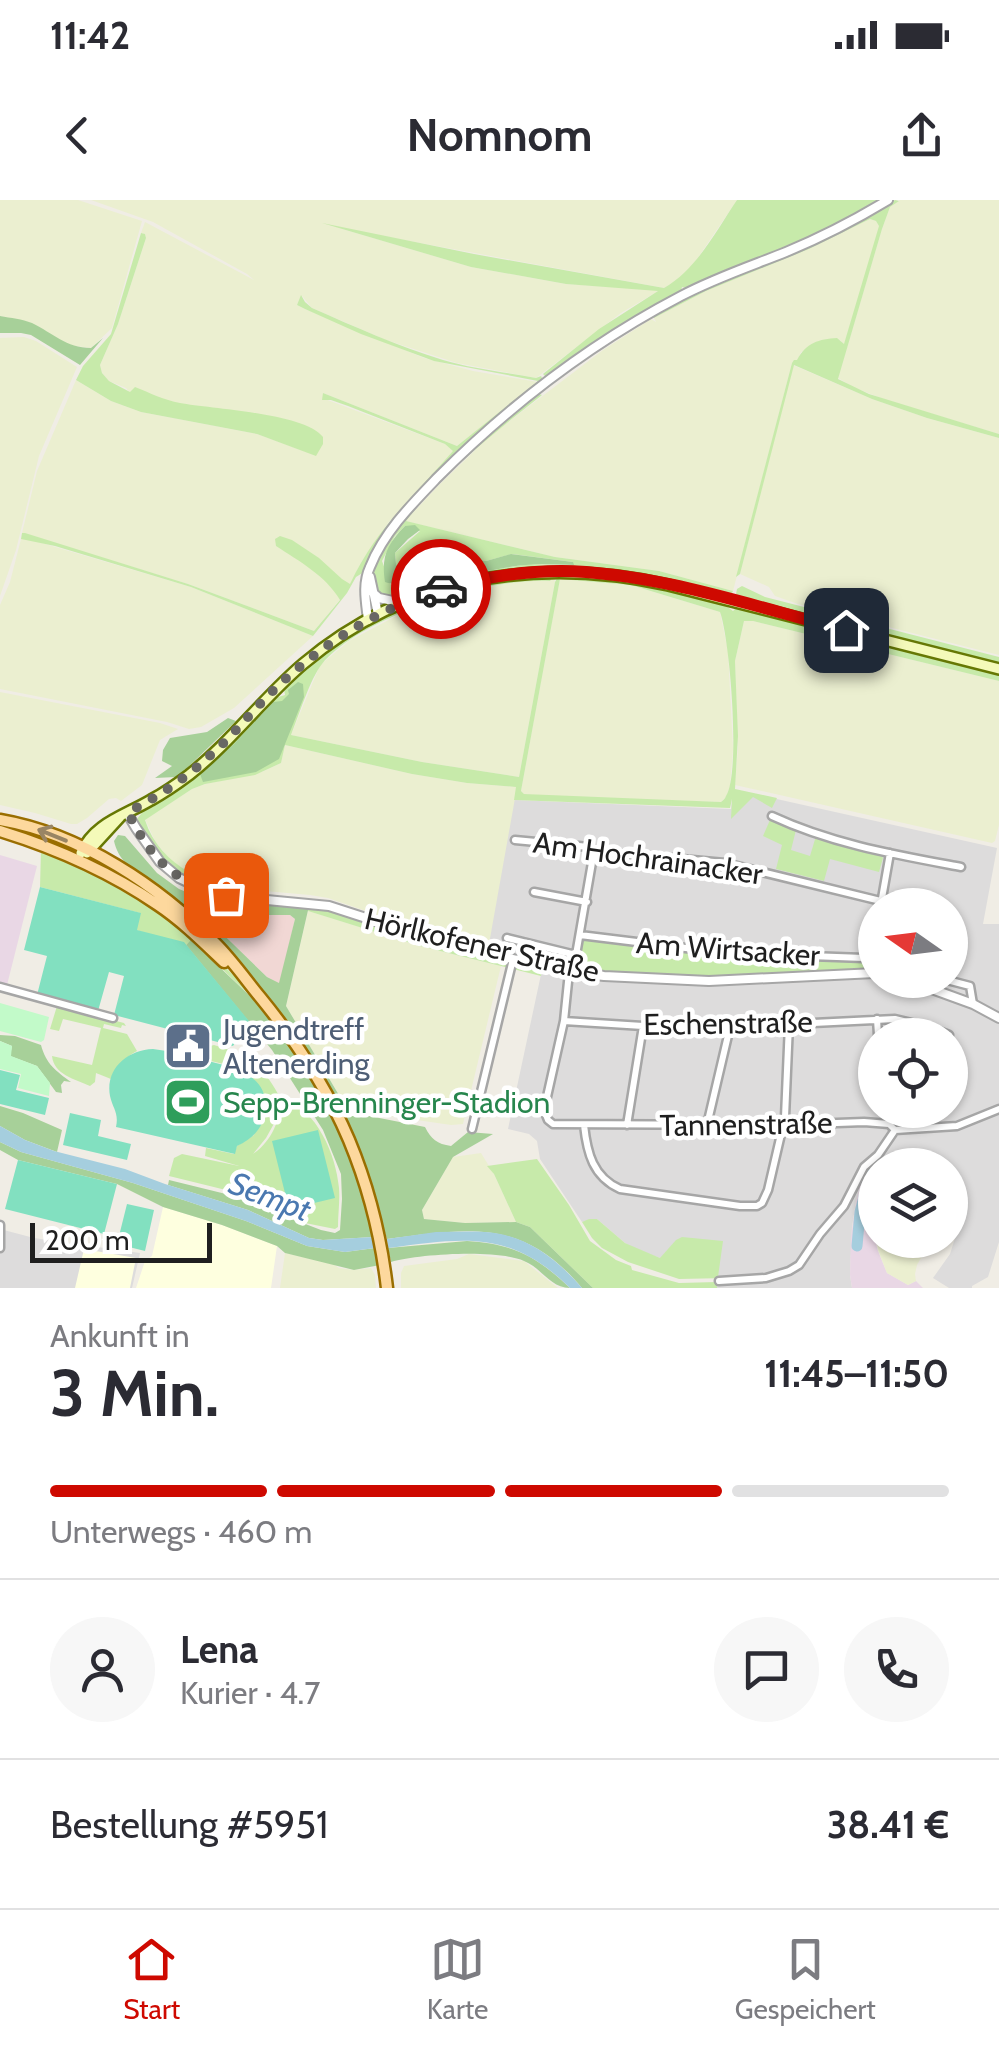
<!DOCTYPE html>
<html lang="de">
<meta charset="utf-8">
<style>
body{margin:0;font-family:Cabin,sans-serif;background:#f7f7f7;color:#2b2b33;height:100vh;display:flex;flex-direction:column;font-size:38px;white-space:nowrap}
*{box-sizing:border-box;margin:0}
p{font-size:32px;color:#7c7c81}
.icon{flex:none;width:55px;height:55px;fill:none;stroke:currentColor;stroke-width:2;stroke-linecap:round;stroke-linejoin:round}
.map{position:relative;height:1088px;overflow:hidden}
.sheet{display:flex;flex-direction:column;background:#fff;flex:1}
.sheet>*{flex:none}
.needle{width:65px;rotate:284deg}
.tools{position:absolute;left:858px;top:688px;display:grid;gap:20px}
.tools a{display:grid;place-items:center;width:110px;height:110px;border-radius:50%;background:#fff;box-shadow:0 2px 8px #0004;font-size:50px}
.scale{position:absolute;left:30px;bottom:25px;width:182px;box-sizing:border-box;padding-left:10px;border:5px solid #1f1f1f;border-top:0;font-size:28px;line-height:35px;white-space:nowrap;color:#1f1f1f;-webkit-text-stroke:8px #fff;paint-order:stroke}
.pin{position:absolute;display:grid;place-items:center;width:85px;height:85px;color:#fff;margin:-42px;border-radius:20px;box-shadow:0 5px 15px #0006}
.courier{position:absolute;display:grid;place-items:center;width:100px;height:100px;margin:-50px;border:8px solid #ce0900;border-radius:50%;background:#fff;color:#222;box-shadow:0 2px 12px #0007}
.headline em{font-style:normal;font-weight:700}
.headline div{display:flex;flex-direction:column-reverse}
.headline{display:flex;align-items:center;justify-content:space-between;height:170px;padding:0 50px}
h1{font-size:65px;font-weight:700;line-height:75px}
.bar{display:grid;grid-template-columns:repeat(4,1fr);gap:15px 10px;align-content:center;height:120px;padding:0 50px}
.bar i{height:12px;border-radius:8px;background:#e1e1e2}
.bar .current{background:#ce0900}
.bar p{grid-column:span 4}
.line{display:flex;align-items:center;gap:25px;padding:0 50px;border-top:2px solid #e1e1e2}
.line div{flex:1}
.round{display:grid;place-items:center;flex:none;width:105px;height:105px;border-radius:52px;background:#f7f7f7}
.status{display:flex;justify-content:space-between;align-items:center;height:70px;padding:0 50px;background:#fff;direction:ltr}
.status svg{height:28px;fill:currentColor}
header{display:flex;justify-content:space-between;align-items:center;height:130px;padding:0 50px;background:#fff;font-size:45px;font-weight:700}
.tab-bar{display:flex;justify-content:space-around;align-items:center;height:140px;border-top:2px solid #e1e1e2;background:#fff;font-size:28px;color:#7c7c81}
.tab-bar a{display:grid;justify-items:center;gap:5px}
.tab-bar .current{color:#ce0900}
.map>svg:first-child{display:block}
</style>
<div class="status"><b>11:42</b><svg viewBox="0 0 49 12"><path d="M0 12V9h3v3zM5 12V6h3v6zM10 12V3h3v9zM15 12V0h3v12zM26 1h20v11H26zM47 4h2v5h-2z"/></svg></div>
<header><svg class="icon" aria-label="back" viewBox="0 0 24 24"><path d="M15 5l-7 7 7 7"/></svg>Nomnom<svg class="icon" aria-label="share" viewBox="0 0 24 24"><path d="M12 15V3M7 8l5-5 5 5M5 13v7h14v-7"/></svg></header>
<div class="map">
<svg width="999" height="1088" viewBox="0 0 999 1088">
<rect width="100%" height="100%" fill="#f0ede5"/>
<path fill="#dddcdc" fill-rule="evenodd" d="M 736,590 L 997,648 L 983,724 L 999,724 L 999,1042 L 988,1077 L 972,1086 L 972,1088 L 949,1088 L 933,1078 L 950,1054 L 956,1035 L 950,1015 L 950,965 L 927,965 L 917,957 L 902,954 L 884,957 L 872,963 L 856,1001 L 852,1027 L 850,1075 L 852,1088 L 717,1088 L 717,1079 L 638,1050 L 625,1043 L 597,1019 L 582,1022 L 540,959 L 537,941 L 529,934 L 508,929 L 543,765 L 486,750 L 514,600 L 731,609 L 733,591 ZM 875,705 L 950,705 L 950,780 L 875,780 ZM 875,835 L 950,835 L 950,910 L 875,910 Z
M 0,1029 L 34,1038 L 140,1053 L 132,1088 L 0,1088 Z"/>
<path fill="#f1d7d4" d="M 230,704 L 236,715 L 290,715 L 295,719 L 280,784 L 267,777 L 199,711 L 204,707 L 215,714 L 221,713 L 218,705 Z"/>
<path fill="#e9d7e5" d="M 0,655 L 37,666 L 7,785 L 0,783 Z
M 884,957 L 885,965 L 875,965 L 875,1040 L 878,1051 L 887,1073 L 908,1085 L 916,1081 L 923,1088 L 852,1088 L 850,1075 L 851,1036 L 856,1001 L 862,979 L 872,963 Z"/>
<path fill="#feffdf" d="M 163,1007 L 222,1025 L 277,1046 L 271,1088 L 136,1088 L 145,1061 L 152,1056 Z
M 84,1049 L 136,1058 L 130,1088 L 75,1088 Z"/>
<path fill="#ebefd0" d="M 0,0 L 78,0 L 142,21 L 112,128 L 91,148 L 67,145 L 31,123 L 0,116 Z
M 91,0 L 737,0 L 695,62 L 678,80 L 664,88 L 339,28 L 471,67 L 566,84 L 660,90 L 621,113 L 536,178 L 457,163 L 386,140 L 312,108 L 302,96 L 297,105 L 305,109 L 424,158 L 473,171 L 538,182 L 457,246 L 323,193 L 325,199 L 445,244 L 454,251 L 388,323 L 362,361 L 346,392 L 314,431 L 188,384 L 22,333 L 37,271 L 76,180 L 111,201 L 141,212 L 257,234 L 315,255 L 308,228 L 285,219 L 176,203 L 130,193 L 126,188 L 109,181 L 102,173 L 100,165 L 118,124 L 146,38 L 145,34 L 141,33 L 145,22 L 254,80 L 247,74 L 153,22 Z
M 900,0 L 999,0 L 999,234 L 886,200 L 853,187 L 838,178 L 882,29 L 890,7 Z
M 870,19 L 876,21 L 880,27 L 844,145 L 840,140 L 801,152 L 797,161 L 792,163 L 733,391 L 659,371 L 555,357 L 405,321 L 440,284 L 490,236 L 603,150 L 651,119 L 656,122 L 654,118 L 706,91 L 809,49 Z
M 24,137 L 36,141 L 77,167 L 39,256 L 16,350 L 0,396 L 0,138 Z
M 793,165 L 872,199 L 927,218 L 999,238 L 999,455 L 798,404 L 775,396 L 769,387 L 740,374 Z
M 25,338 L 191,387 L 313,436 L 234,508 L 201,527 L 189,529 L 167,522 L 0,489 L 0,405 L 10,382 L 21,339 Z
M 560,378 L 631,385 L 720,412 L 728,451 L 733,549 L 730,586 L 726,597 L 721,602 L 561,597 L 524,594 L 521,591 Z
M 554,379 L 555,382 L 519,577 L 422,562 L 291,535 L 320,465 L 349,441 L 396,416 L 452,394 L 521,381 Z
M 744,421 L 753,421 L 999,481 L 999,625 L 995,641 L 992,643 L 735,585 L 738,547 L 735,461 Z
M 0,492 L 160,523 L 178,529 L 160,540 L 142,585 L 121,601 L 116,598 L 109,599 L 87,618 L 77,624 L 71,624 L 35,613 L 0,605 Z
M 285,545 L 412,574 L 467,583 L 517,587 L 489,744 L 487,746 L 415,728 L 328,698 L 310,695 L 265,691 L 260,693 L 233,688 L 193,676 L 170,660 L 155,641 L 145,619 L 192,589 L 205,584 L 262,572 L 281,563 Z
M 308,711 L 420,746 L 501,766 L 463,924 L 451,925 L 348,910 L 286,806 Z
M 481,953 L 494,974 L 516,1022 L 465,1023 L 424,1019 L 422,1010 L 453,957 Z
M 877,1040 L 931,1040 L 917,1065 L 915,1074 L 916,1081 L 908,1085 L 887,1073 L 878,1050 Z
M 285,1053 L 333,1064 L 339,1068 L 354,1070 L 371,1068 L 375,1075 L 376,1088 L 280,1088 Z
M 469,1054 L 524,1061 L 558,1088 L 401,1088 L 401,1073 L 404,1066 L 457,1059 Z"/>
<path fill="#c7eaaa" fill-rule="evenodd" d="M 737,0 L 883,0 L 805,41 L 689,89 L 682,87 L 681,92 L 547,178 L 543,174 L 599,129 L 658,91 L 566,84 L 471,67 L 322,23 L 474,54 L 664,88 C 697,69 716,31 737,0 Z
M 895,0 L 899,1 L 890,7 L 882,29 L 838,179 L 869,194 L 999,234 L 999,238 L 927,218 L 872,199 L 794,165 L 740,374 L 736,377 L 792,163 L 794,160 L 797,160 C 806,143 819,139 837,138 L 844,144 L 879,26 L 876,21 L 870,19 L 809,49 L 706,91 L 654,118 L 653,115 L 710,85 L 872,14 Z
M 141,33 L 145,34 L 146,38 L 118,124 L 100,165 L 102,173 L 109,181 L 130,192 L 135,187 C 150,193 164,200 180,203 C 212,209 304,213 323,237 L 323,244 L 316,256 L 257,234 L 141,212 L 111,201 L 76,180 L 83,166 L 111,134 Z
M 301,95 L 305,102 L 312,108 C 355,127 398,146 443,160 C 473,169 505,172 536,178 L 541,176 L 544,182 L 465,247 L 459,248 L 459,253 L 374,352 L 364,372 L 356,377 L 347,393 L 313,436 L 191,387 L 55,346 L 21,339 L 22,333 L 25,333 L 188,384 L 314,431 L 340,400 C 326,376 299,361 276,346 L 275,339 L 280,336 L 292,340 L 319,358 L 342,379 L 350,384 C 376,328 415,295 453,251 L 445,244 L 348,206 L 331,200 L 322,200 L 323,193 L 457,246 L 538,181 L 434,161 L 361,134 L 305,109 L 297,105 Z
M 539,194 L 542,195 C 494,233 443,273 406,321 L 555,357 L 659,371 L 733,391 L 731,395 L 726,396 C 664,380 601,365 536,368 C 508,370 480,375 453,382 C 428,389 403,402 378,394 C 363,360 392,342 407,315 L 487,235 ZM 405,326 L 420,331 L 395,353 L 396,364 L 401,373 L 448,355 L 486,361 L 512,354 L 573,362 L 573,365 L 528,364 L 417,383 L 391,385 L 382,361 L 395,336 Z
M 594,376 C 625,381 713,392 733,411 L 736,408 L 745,408 L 999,472 L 999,481 L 753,421 L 744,421 L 735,461 L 738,536 L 735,589 L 777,598 L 772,608 L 753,597 L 731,619 L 732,599 L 730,608 L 514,600 L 516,587 L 467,583 L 412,574 L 285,545 L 281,563 L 255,575 L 205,584 L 192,589 L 145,620 C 161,669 211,687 258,691 L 260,693 L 256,697 C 212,689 181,685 153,646 C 146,637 140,630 137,619 L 145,609 L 180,588 L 211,563 L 272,499 L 285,495 L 284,489 L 288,483 C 351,430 424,387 507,378 C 522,376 538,377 553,377 L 550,381 C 489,377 361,416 322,464 C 310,479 299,515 291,535 L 422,562 L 519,577 L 555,382 L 558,377 ZM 560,379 L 631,385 L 720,412 C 730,439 741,573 726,596 C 725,599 723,600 721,602 L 524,594 L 521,591 Z
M 742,386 L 765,397 L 999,457 L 999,465 L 744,401 L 736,394 L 737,389 Z
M 770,620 L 796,630 L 791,650 L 810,656 L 816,636 L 880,653 L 883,658 L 879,672 L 830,659 L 824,681 L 776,669 L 782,645 L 763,636 Z
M 41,649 C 134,687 207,740 272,817 L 192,740 L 186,745 L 136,730 L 140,713 L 40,687 Z
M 309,706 L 340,713 L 407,735 L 542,770 L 541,776 L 420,746 L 308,711 Z
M 588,739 L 717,754 L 867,761 L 868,764 L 865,769 L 853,771 L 730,779 L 614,774 L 596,769 L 596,767 L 586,765 L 585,768 L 580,766 L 578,758 L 582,742 Z
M 57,806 L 124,823 L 126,826 L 122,825 L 121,828 L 104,824 L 103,828 L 127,834 L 137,851 C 127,856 114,869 111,879 L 96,873 L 95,882 L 90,886 C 75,879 54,875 52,856 L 92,865 L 101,828 L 63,819 L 59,831 L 50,829 Z
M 214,845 C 245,854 262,864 278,894 L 276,918 L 269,915 L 268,917 L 276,920 L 266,938 L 253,954 C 273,940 278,922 283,899 C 317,909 336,955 339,988 C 340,1001 338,1014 338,1027 L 335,1029 L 305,1023 L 230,991 L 169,976 L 174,958 L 182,954 L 239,966 L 205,956 L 206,948 L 234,954 L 237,946 L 254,935 L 264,896 C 251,863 211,862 180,855 L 194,856 L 195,850 Z
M 537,959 L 569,1005 L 590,1041 L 616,1060 L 631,1066 L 632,1070 L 679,1083 L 717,1082 L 717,1088 L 593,1088 L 530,1027 L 516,1022 L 494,974 L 487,966 Z
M 589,1019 L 597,1019 L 625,1043 L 660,1058 L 676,1040 L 682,1037 L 723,1041 L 718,1077 L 727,1078 L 679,1079 L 628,1062 L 602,1048 L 592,1038 L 582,1022 Z"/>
<path fill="#a7d099" d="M 0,116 C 11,118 22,119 32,123 C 53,133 66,148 91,148 L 103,138 L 80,165 L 31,135 L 21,133 L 0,133 Z
M 415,325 L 420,330 L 408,339 L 395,353 L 396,364 L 401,373 L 448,355 L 486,361 L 511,354 L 573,362 L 574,365 C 558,365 542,363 526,365 C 493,367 410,391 385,382 C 381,357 387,344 405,326 Z
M 298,482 L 303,484 L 304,497 L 279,559 L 256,572 L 203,582 L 200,574 L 234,544 L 273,502 L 282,501 L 289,494 L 288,490 Z
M 228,518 L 236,521 L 184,571 L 176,577 L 155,578 L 172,566 L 162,561 L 163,550 L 170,538 L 207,532 Z
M 118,635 L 125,636 L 157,673 L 179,689 L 218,705 L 221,714 L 215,715 L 204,707 L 199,711 L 267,777 L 279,783 L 295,719 L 290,715 L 235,715 L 230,704 L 243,701 L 309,706 L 286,806 L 349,912 L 425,927 C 431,939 437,944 451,946 L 468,932 L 493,934 L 453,957 L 422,1010 L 424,1019 L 465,1023 L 516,1022 L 530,1027 L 593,1088 L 582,1088 C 523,1018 470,1028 387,1039 L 370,985 L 287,825 L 142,678 C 129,666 118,659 114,641 Z
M 191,740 L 272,817 L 314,880 L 348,948 L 360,984 L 373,1037 L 323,1040 L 309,1038 L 248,1010 L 168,985 L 169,980 L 230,995 L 321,1030 L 335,1033 L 340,1030 L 342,999 L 341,974 L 323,930 L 272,850 L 186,745 Z
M 0,835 L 15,836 L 41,845 C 46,864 56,871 71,882 L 64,881 L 61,885 L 62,893 L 56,892 L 37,866 L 10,856 L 12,846 L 0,841 Z
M 0,906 L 23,913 L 62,930 L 57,952 L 25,940 L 0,926 Z
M 0,942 L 21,952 L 133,983 L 246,1021 L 307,1046 L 345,1052 L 375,1048 L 380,1065 L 354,1070 L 285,1053 L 277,1046 L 222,1025 L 163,1007 L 117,984 L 18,960 L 0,950 Z
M 467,1041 C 514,1044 536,1056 570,1088 C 550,1088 542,1068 524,1061 C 497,1049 419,1054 391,1062 L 388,1048 Z"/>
<path fill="#c2fac9" d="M 0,803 L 49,817 L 44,840 L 41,842 L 0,831 Z
M 0,841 L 12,846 L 11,856 L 37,866 L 50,883 L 49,896 L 18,888 L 21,874 L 0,869 Z"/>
<path fill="#82e0c0" d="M 40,687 L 141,713 L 137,730 L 184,742 L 249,821 L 233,846 L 114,815 L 124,776 L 109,772 L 98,811 L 37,795 L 47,756 L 24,750 Z
M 153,849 C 169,851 184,855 199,859 C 228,866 270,872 265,911 C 263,929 252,939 237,946 L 235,954 L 116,927 C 119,913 113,909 110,896 C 105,869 127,850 153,849 Z
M 0,870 L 20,875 L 16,890 L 49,898 L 45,915 L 0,904 Z
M 70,913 L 101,920 L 98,936 L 131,944 L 127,960 L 63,945 Z
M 318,930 L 335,998 L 289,1009 L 272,941 Z
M 18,960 L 117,984 L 104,1034 L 5,1009 Z
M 127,1004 L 154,1010 L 145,1051 L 117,1044 Z"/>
<path fill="#a5cede" d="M 0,926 L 25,940 L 54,951 L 125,969 L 165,984 L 248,1010 L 309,1038 L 323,1040 L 373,1037 L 375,1048 L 345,1052 L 307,1046 L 246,1021 L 133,983 L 21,952 L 0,942 Z
M 436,1032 C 452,1032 469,1031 485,1032 C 525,1034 557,1059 582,1088 L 570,1088 C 510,1029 465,1038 388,1048 L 387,1039 Z"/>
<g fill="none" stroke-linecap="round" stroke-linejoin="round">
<path stroke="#a5cede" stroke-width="11" d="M 883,965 L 901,961 L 913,965
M 857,1046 L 860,1012 L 871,971 L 875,969"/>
<g stroke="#a6a6a6" stroke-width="11">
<path id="minor" d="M 772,616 C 832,644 897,655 961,667
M 515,640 L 589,647 L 594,651 L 725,663 L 897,705
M 534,692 L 587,702
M 881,704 L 890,653
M 950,717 L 953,717
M 580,735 L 726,753 L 864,758 L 875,762
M 507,738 L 576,755
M 569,772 L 564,821 L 544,910 L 548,920 L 553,924 L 783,925 L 864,922 L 889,924 L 895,930 L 957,926 L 999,909
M 573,772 L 594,651
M 947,780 L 970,786 L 973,804
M 0,787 L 113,818
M 877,819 L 878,835
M 564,821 L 643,826 L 730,827 L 895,819 L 928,827 L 949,835
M 584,925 C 587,953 593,977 620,989 L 740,1006 L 757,1006 L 762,1003 L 768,990 L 785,917 L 789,824
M 627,925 L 643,826
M 707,925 L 730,827
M 472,929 L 513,759
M 0,1025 L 0,1048
M 719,1081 L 766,1078 L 789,1071 L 799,1065 L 820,1034 L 844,1006 L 864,967 L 878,955 L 895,930"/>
</g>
<g stroke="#a6a6a6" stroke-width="12">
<path id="tertiary" d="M 370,377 L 378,414
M 372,392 L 379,398 L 402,403
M 368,420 C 366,402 362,384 370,367 C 384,332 412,304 438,277 C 509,206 593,142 681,96 C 715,78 751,66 786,52 C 822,37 855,20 888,0
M 127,613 L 136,628 L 160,662 L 179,678 L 200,688 L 246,698 L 329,706 L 434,740 L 563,771 L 604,776 L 709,781 L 875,773
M 907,780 L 973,804 L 999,818"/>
</g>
<g stroke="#667804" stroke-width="14">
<path id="secondary" d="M 81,653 C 94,623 124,616 151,600 C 164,593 177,584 189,575 C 231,542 263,498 303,464 C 407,376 538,356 668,385 L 999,469
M 87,653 L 120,617"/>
</g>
<g stroke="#9a6e00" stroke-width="15">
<path id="primary" d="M 0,620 C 81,634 159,686 216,744 C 232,760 246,780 260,797 C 296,841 327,888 349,940 C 369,988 381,1037 387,1088
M 0,631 C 55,648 110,672 158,705 C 182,721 203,742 224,762"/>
</g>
<use href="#minor" stroke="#fff" stroke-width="6"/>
<use href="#tertiary" stroke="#fff" stroke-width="8"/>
<use href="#secondary" stroke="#f4fab9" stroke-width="9"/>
<use href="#primary" stroke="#fdd89d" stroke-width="10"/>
</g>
<defs><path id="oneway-shaft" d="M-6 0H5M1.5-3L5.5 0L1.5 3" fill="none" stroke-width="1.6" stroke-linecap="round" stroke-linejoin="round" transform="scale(2.5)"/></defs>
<use stroke="#998564" href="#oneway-shaft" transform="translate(52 635) rotate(-158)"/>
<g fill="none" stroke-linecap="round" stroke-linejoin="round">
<path stroke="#686764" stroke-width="10" stroke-dasharray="0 18" d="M 226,695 C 175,684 150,658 128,612 C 160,596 189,576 216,550 C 239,529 258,504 281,483 C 328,440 380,409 441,389"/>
<path stroke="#ce0900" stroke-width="12" d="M 441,389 C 480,378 520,371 561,371 C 655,372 755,407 846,430"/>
</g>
<defs>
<g id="civic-square" transform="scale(2.5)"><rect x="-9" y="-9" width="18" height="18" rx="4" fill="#5c6f8a" stroke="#fff"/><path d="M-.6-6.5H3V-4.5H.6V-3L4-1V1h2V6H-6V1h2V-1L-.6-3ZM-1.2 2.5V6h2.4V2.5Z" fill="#fff"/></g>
<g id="stadium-square" transform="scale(2.5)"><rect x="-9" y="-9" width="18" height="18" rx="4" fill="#2e9e5b" stroke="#fff"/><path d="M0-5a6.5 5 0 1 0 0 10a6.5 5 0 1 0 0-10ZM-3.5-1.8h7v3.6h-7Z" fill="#fff"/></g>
</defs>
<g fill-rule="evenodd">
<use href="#civic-square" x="188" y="846"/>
<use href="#stadium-square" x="188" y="902"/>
</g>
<g text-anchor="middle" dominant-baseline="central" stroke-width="9" stroke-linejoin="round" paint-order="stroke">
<g font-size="30" fill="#1f1f1f" stroke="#fff">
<text transform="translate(648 658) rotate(8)">Am Hochrainacker</text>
<text transform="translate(482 745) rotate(13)">Hörlkofener Straße</text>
<text transform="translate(728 749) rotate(4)">Am Wirtsacker</text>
<text transform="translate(728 823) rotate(-1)">Eschenstraße</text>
<text transform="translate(746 924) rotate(-1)">Tannenstraße</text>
</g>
<g font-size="30" fill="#4e5e75" stroke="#fff" text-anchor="start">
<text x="223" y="829">Jugendtreff<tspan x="223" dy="34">Altenerding</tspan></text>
</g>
<g font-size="30" fill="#27864d" stroke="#fff" text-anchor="start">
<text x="223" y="902">Sepp-Brenninger-Stadion</text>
</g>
<g font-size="32" font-style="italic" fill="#4a78b0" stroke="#fff">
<text transform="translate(270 996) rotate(21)">Sempt</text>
</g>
</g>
</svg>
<div class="tools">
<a><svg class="needle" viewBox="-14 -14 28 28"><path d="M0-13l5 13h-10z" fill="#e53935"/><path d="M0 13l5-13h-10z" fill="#7c7c81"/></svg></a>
<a><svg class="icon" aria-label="locate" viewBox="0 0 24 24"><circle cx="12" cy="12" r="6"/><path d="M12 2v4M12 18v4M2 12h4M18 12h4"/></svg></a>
<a><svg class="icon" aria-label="layers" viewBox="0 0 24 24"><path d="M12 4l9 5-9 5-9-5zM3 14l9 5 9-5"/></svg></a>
</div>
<div class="scale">200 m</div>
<div class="pin" style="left:226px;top:695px;background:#ea580c"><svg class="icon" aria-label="bag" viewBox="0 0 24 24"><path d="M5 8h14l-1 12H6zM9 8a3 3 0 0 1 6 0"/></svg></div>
<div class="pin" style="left:846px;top:430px;background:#1f2937"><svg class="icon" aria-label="home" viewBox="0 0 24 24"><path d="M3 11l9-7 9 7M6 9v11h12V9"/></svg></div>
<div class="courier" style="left:441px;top:389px"><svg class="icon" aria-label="car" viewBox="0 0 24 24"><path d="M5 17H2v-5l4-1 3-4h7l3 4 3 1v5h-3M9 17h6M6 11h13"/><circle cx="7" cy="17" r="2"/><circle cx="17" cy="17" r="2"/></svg></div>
</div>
<section class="sheet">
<div class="headline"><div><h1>3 Min.</h1><p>Ankunft in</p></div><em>11:45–11:50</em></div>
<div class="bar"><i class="current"></i><i class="current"></i><i class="current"></i><i></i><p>Unterwegs · 460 m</p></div>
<div class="line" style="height:180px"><a class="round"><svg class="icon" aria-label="person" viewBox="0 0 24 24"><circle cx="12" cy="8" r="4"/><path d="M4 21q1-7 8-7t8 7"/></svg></a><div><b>Lena</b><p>Kurier · 4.7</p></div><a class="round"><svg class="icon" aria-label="chat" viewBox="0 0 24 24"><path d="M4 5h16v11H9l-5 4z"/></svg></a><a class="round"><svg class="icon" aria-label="phone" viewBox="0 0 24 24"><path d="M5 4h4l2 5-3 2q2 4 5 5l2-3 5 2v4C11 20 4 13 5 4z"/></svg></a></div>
<div class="line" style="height:130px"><div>Bestellung #5951</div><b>38.41 €</b></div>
</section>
<nav class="tab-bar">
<a class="current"><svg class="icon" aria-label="home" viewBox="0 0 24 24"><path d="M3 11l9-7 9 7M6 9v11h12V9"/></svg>Start</a>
<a><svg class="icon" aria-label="map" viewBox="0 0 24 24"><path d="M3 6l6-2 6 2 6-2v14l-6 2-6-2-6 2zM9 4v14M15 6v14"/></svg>Karte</a>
<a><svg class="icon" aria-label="saved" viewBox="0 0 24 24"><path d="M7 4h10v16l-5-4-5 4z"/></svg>Gespeichert</a>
</nav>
